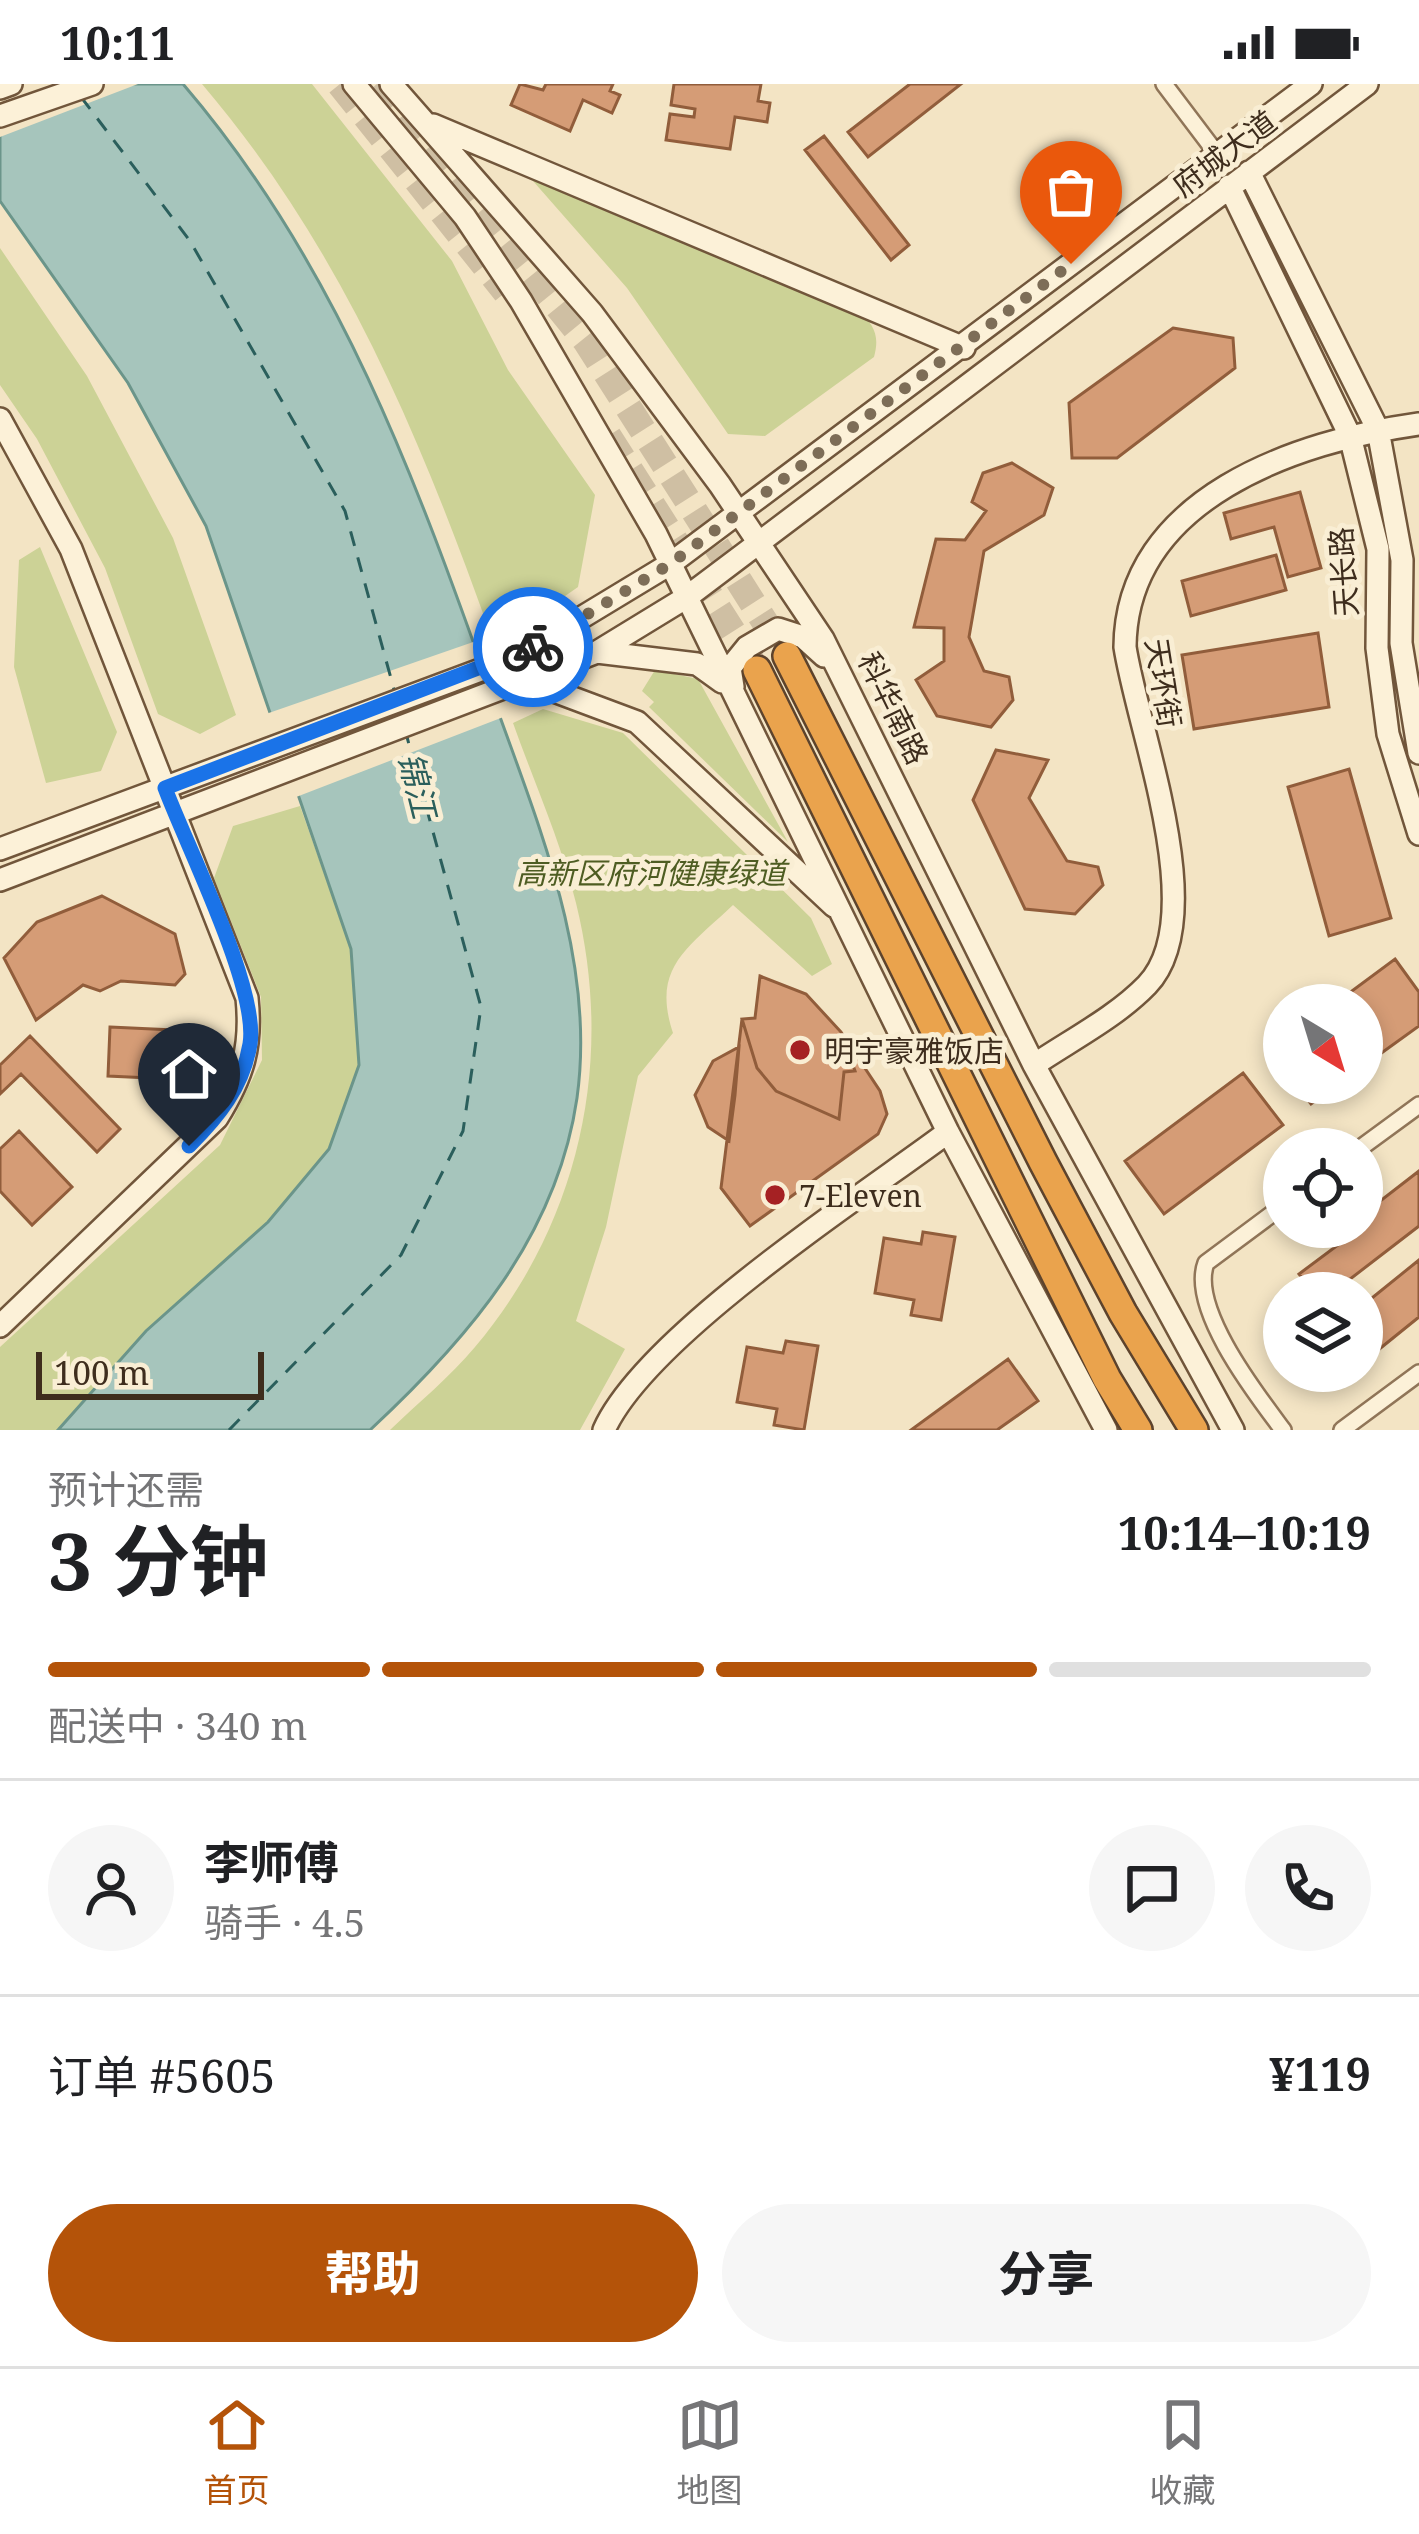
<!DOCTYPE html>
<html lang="zh">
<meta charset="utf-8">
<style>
body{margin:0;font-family:"Noto Serif","Noto Sans SC",serif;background:#f6f6f6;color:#202124;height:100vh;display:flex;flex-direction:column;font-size:45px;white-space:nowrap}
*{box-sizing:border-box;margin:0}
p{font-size:39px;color:#757577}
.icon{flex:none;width:66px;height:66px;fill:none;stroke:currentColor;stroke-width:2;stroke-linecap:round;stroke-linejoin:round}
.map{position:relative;height:1346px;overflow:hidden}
.sheet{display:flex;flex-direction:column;background:#fff;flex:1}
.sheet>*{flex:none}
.needle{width:78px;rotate:142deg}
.fabs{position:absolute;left:1263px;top:900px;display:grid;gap:24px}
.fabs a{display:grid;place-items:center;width:120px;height:120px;border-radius:50%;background:#fff;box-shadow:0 6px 18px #0003;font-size:60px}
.scale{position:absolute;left:36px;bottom:30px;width:228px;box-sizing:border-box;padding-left:12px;border:6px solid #3e2d1d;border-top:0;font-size:33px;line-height:42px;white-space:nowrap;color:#3e2d1d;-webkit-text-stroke:9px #f9eed4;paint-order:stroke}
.pin{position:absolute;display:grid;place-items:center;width:102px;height:102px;color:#fff;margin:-123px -51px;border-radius:50% 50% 50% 0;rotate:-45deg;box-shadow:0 0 12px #0007}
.pin .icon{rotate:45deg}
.courier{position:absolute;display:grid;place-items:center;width:120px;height:120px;margin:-60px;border:9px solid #1a73e8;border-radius:50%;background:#fff;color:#222;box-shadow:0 3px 15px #0007}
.overview em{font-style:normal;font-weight:700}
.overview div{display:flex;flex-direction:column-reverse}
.overview{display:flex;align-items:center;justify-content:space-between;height:204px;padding:0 48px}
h1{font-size:78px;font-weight:700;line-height:90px}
.bar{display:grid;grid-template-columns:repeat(4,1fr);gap:18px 12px;align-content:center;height:144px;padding:0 48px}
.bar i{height:15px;border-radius:9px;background:#e0e0e0}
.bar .selected{background:#b45309}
.bar p{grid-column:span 4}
.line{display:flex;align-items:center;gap:30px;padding:0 48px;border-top:3px solid #e0e0e0}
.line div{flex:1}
.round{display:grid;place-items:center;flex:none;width:126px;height:126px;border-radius:63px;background:#f6f6f6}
.cta{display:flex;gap:24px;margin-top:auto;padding:24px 48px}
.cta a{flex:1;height:138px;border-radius:72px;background:#b45309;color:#fff;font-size:48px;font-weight:700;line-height:138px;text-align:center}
.cta a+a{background:#f6f6f6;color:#202124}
.status{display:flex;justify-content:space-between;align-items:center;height:84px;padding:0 60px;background:#fff;direction:ltr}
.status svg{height:33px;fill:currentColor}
.dock{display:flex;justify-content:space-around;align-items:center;height:168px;border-top:3px solid #e0e0e0;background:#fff;font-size:33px;color:#757577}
.dock a{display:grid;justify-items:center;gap:6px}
.dock .selected{color:#b45309}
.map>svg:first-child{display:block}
</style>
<div class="status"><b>10:11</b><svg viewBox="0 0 49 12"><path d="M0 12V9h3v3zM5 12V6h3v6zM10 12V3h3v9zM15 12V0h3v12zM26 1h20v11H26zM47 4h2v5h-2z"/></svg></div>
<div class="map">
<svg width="1419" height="1346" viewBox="0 0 1419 1346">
<rect width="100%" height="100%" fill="#f3e4c4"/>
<path fill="#ccd296" d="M 202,0 L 312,0 L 452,177 L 508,286 L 595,411 L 578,503 L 545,526 L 488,543 C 417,345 340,162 202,0 Z
M 526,89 L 858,226 C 874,241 880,251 874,273 L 765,352 L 728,350 L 627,204 Z
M 0,164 L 87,292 L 173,454 L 236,631 L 200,650 L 158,630 L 105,484 L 37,355 L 0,301 Z
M 40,463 L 117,648 L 101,687 L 46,699 L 14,583 L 19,476 Z
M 655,586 L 698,595 L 788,758 L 649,623 L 654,618 L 642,607 Z
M 543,625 L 623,649 L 811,834 L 832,880 L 812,892 L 733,821 C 688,864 651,883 673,949 L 638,992 L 606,1143 L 576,1237 L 625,1265 L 580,1346 L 390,1346 C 418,1319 450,1293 475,1263 C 580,1138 615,977 576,819 C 561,758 534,698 513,639 Z
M 300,722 L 351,865 L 359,981 L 329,1065 L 268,1138 L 146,1247 L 58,1346 L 0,1346 L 0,1263 L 220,1061 L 262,976 L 261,913 L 214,794 L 233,742 Z"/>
<path fill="#a6c5bc" stroke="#6b958a" stroke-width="3" d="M 0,0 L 183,0 C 339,182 416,396 495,619 C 540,745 596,878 577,1014 C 557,1152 468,1255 370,1346 L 58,1346 L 146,1247 L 268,1138 L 329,1065 L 359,981 L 351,865 L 206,442 L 128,299 L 0,117 Z"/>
<path fill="#f3e4c4" d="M 0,0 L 138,0 L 0,53 Z
M 479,556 L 506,632 L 291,715 L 263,631 Z"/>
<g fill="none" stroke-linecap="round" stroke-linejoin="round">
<path stroke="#2b5f5c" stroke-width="3" stroke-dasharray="15 12" stroke-linecap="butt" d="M 81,13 L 190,157 L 345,427 L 395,609
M 229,1346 L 401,1171 L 463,1047 L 481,923 L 407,653"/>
</g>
<path fill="#d59c76" stroke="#915d3b" stroke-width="3" d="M 520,0 L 543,6 L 546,0 L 613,0 L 610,7 L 620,11 L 612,29 L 583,16 L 570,47 L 511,21 Z
M 674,0 L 761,0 L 758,17 L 770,19 L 767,38 L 735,33 L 730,65 L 666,56 L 670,30 L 694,33 L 695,25 L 671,21 Z
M 910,0 L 961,0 L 868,73 L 848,48 Z
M 824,52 L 909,161 L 891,176 L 805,66 Z
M 1173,244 L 1233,254 L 1235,284 L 1117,374 L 1072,374 L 1069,319 Z
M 1012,379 L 1053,404 L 1044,431 L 984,467 L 969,553 L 984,587 L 1009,593 L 1013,616 L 991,643 L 937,632 L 916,596 L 944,577 L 944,544 L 914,543 L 936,455 L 965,456 L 986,427 L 972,418 L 983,389 Z
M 1300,408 L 1321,484 L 1288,493 L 1274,443 L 1231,455 L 1224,429 Z
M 1276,471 L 1286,506 L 1191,532 L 1182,497 Z
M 1318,549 L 1329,623 L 1194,645 L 1182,571 Z
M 996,666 L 1048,676 L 1029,714 L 1067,777 L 1098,783 L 1103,801 L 1075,830 L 1025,825 L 973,716 Z
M 1349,685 L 1391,834 L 1329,852 L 1288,703 Z
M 102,812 L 175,850 L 185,890 L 175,901 L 121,897 L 100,907 L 83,901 L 36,936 L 4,874 L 37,838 Z
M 1395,875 L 1419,908 L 1419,942 L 1362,983 L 1362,921 L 1333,921 Z
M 760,892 L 806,910 L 841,948 L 855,987 L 844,988 L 839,1035 L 776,1007 L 757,984 L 742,935 L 755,934 Z
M 742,935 L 757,984 L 776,1007 L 839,1035 L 844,988 L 855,987 L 841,948 L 880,1007 L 887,1030 L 878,1050 L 750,1142 L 721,1104 Z
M 110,943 L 173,946 L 171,995 L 108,992 Z
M 30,952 L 120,1045 L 97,1068 L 21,990 L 0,1010 L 0,981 Z
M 739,963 L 735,1011 L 729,1057 L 708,1043 L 695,1011 L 713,977 Z
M 1243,989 L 1283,1041 L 1164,1130 L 1125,1077 Z
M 1295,999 L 1340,999 L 1311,1020 Z
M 19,1047 L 72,1103 L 32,1141 L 0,1107 L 0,1065 Z
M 1419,1087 L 1419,1142 L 1332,1209 L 1314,1209 L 1299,1190 L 1362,1143 L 1367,1139 L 1362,1131 Z
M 923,1148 L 955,1153 L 941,1236 L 911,1231 L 914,1216 L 875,1209 L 884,1154 L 921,1160 Z
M 1419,1176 L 1419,1233 L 1362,1279 L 1362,1222 Z
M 786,1257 L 818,1262 L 804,1346 L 774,1341 L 777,1325 L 737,1318 L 747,1263 L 783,1269 Z
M 1008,1275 L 1038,1317 L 997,1346 L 911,1346 Z"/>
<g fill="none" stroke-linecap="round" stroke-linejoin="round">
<path stroke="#cfbfa3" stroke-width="27" stroke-dasharray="27 14" stroke-linecap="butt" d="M 340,0 L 506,208
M 377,0 L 586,257 L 784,568
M 608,352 L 757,586"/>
<g stroke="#907558" stroke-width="20">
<path id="street" d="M 1164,0 L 1217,70
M 1359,1065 L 1419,1021
M 1283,1346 C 1256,1310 1189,1224 1206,1179 L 1284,1121
M 1342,1346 L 1419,1289"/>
</g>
<g stroke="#71563b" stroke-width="26">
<path id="secondary" d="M 354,0 L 465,133 L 521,217 L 656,450 L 948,1048 L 1106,1346
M 391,0 L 592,229 L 720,401 L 823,555 L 1034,981 L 1233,1346
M 0,4 L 11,0
M 0,32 L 92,0
M 433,41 L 964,264
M 1249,88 L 1378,346 L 1402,476 L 1401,559 L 1419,669
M 1229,102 L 1350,352 L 1378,465 L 1377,564 L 1388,650 L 1419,750
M 0,335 L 71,465 L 247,914 C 252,963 243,992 217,1034 L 0,1242
M 597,568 L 697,580 L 722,598
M 530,598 L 637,638 L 834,822
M 733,603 L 730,584 L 747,563 L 778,545 L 803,553 L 824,572
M 0,765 L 518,572 L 670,480 L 1311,0
M 0,796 L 597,568 L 687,513 L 1367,0
M 1034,981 C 1071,956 1116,933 1147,901 C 1212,833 1138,648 1125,563 C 1126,414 1297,357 1419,340
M 604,1346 C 646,1252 861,1113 948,1048"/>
</g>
<g stroke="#5d432c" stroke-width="32">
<path id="highway" d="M 787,572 L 1043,1078 L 1123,1229 L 1194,1346
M 757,586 L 1107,1295 L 1138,1346"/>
</g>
<use href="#street" stroke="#fcf1d8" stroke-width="15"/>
<use href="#secondary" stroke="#fcf1d8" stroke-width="21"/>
<use href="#highway" stroke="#eaa34d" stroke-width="27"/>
</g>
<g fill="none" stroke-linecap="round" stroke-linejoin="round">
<path stroke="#7d6d57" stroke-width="12" stroke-dasharray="0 21.6" d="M 533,563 L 670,480 L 1071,180"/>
<path stroke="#1a73e8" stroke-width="15" d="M 189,1062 C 218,1033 243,1003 250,960 C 259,905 187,763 165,704 L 533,563"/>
</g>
<g fill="#a52123" stroke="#f9eed4" stroke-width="4.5">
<circle cx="800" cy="966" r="12"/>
<circle cx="775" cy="1111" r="12"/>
</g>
<g text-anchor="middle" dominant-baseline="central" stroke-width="10" stroke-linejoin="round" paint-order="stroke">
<g font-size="30" fill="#3e2d1d" stroke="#f9eed4">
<text transform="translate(1224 69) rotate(-37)">府城大道</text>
<text transform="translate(1343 488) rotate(-94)">天长路</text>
<text transform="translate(1164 599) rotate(81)">天环街</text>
<text transform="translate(894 624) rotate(64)">科华南路</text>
</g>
<g font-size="30" font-style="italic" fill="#4e5d22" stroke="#f9eed4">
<text x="651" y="788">高新区府河健康绿道</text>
</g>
<g font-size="30" fill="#3e2d1d" stroke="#f9eed4" text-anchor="start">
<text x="824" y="966">明宇豪雅饭店</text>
<text x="799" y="1111">7-Eleven</text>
</g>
<g font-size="33" font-style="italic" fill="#2b5f5c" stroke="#f9eed4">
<text transform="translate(418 701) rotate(76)">锦江</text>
</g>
</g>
</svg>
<div class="fabs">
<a><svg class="needle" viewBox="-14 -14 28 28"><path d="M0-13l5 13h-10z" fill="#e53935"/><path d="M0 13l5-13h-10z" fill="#757577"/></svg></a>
<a><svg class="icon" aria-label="locate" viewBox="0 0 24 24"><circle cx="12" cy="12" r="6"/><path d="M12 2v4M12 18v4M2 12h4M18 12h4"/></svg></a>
<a><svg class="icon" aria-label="layers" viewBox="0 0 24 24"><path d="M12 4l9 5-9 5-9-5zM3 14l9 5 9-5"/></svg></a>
</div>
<div class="scale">100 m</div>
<div class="pin" style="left:1071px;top:180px;background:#ea580c"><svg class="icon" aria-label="bag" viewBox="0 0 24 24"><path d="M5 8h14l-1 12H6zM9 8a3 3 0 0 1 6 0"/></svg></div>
<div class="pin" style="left:189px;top:1062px;background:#1f2937"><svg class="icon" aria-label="home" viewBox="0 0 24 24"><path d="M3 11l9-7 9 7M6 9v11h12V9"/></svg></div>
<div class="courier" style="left:533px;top:563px"><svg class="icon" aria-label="bike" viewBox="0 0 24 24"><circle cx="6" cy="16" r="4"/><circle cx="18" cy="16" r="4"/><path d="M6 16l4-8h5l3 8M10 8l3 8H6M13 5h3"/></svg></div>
</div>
<section class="sheet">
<div class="overview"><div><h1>3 分钟</h1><p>预计还需</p></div><em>10:14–10:19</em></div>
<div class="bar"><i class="selected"></i><i class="selected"></i><i class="selected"></i><i></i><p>配送中 · 340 m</p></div>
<div class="line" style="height:216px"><a class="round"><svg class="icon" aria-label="person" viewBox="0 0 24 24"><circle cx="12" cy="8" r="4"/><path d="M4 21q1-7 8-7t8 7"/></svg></a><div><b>李师傅</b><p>骑手 · 4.5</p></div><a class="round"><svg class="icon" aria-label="chat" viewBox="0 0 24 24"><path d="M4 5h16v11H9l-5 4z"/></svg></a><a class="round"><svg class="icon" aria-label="phone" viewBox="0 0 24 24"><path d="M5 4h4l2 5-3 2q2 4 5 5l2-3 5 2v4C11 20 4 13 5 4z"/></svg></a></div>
<div class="line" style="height:156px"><div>订单 #5605</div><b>¥119</b></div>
<div class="cta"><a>帮助</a><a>分享</a></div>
</section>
<nav class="dock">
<a class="selected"><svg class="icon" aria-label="home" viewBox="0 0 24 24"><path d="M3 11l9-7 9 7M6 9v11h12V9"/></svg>首页</a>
<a><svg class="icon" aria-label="map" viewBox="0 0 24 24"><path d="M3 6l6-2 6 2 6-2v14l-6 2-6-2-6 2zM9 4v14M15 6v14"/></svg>地图</a>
<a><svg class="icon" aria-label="saved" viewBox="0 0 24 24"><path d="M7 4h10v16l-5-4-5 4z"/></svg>收藏</a>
</nav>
